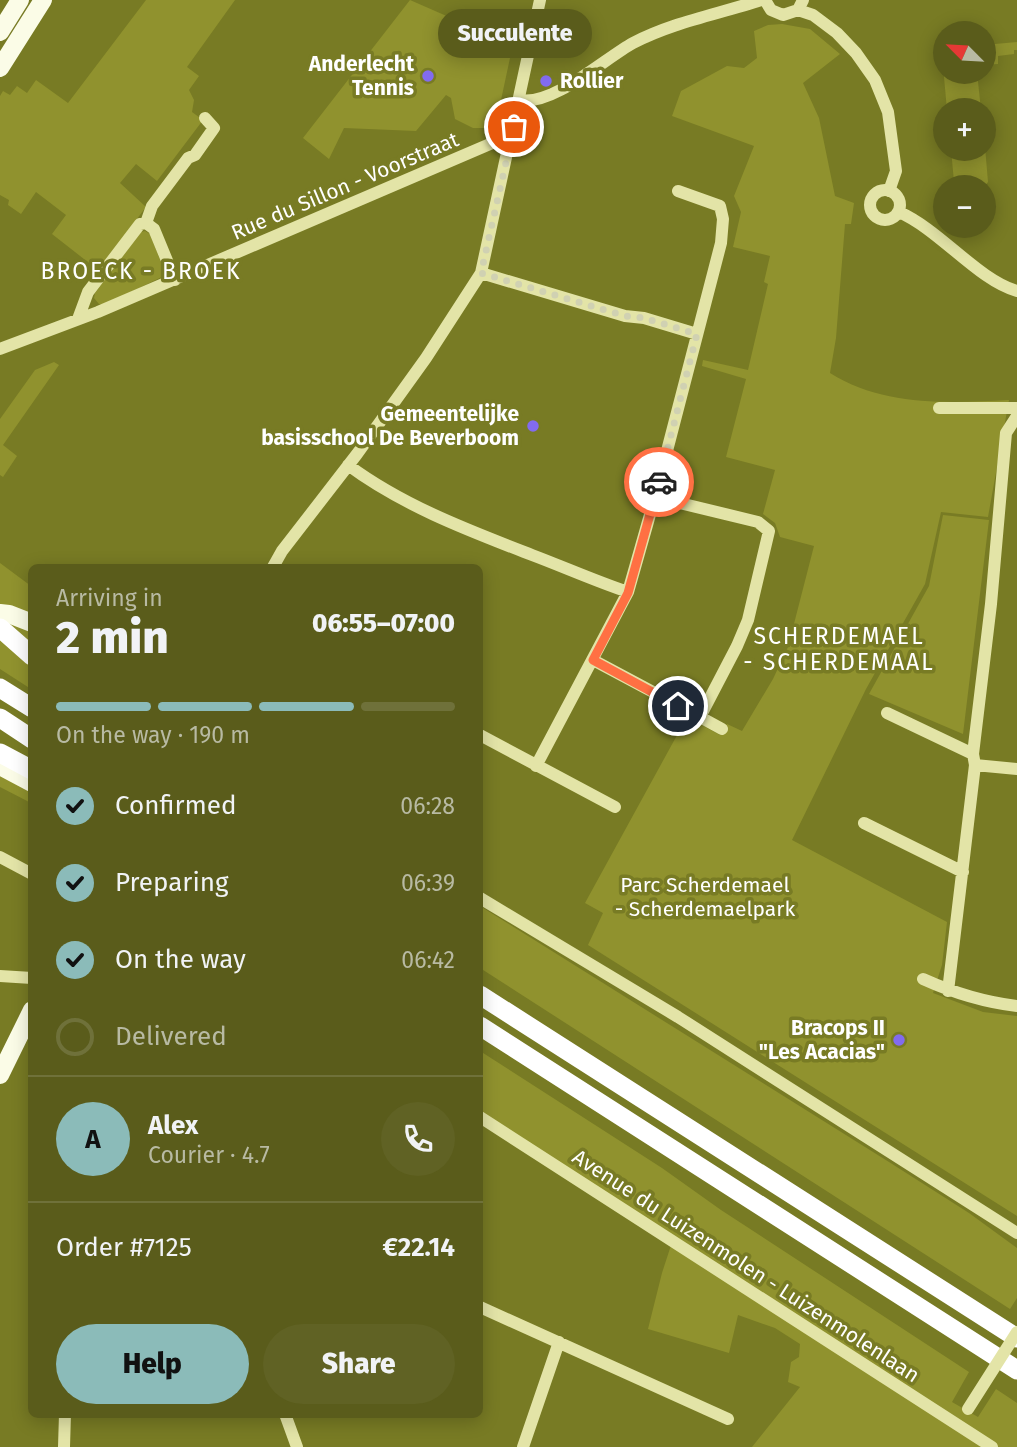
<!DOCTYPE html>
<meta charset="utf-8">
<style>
body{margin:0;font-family:"Fira Sans",sans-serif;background:#606224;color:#f1f3f6;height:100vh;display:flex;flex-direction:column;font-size:26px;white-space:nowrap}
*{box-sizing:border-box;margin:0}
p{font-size:23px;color:#b8baa3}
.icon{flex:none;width:38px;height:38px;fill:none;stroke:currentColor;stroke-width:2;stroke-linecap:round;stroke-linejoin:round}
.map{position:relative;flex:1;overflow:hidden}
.details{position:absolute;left:28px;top:564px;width:455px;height:854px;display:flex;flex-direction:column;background:#5a5c1b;border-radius:10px;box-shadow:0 4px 18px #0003}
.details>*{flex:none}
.needle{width:46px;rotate:294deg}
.controls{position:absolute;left:933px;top:21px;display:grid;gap:14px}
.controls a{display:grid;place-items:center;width:63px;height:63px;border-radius:50%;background:#5a5c1b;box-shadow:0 4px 18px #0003;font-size:35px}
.pin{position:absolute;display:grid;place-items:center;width:60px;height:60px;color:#fff;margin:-30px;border:4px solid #fff;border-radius:50%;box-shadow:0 2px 7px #0007}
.courier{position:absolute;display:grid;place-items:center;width:70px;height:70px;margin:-35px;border:5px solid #ff7043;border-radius:50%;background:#fff;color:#222;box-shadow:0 2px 9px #0007}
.bubble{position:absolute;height:49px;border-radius:24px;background:#5a5c1b;box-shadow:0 4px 18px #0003;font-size:23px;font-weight:800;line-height:49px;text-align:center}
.overview em{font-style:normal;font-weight:800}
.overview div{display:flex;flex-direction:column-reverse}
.overview{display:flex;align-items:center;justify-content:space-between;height:119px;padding:0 28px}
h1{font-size:46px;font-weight:800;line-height:52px}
.bar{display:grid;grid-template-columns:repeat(4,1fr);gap:10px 7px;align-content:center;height:84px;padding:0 28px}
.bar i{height:9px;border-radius:5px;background:#6f713a}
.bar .active{background:#8bbbb9}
.bar p{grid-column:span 4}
.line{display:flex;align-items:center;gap:18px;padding:0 28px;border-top:2px solid #6f713a}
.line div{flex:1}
.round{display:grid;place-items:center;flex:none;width:74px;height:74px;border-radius:37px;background:#606224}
ol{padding:0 28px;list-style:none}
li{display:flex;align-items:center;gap:21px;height:77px}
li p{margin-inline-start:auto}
li .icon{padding:7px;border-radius:50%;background:#8bbbb9;color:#111;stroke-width:4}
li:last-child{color:#b8baa3}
li i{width:38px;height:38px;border:4px solid #6f713a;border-radius:50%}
.button{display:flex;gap:14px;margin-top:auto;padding:14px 28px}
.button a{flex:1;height:80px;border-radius:42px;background:#8bbbb9;color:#111;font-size:28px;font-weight:800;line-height:80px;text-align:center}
.button a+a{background:#606224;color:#f1f3f6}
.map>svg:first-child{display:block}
</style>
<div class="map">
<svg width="1017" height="1447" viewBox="0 0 1017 1447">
<rect width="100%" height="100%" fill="#787b24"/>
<path fill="#90922e" d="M 146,0 L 235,0 L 187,67 L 199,76 L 189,90 L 194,100 L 192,112 L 203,120 L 157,181 L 136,164 L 120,183 L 146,207 L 98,270 L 52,234 L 66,215 L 36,192 L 21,214 L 8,205 L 9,200 L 0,195 L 0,96 L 3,91 L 10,95 L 17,86 L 27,93 L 36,80 L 68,103 Z
M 410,0 L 474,28 L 468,43 L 510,58 L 495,128 L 473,128 L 455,119 L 451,98 L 446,95 L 416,131 L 344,128 L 329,159 L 303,138 Z
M 782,24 L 810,29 L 840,54 L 803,83 L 819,118 L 835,196 L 854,203 L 851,224 L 845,224 L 836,338 L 830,373 C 884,407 949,403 1009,400 L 988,517 L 941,512 L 925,584 L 866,689 L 792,840 L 947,922 L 942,965 L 933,993 L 983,1012 L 1017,1016 L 1017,1216 L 588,945 L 603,913 L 585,903 L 687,717 L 720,735 L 727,724 L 742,731 L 773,679 L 788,647 L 814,546 L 780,537 L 775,523 L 763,514 L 775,470 L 726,457 L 746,379 L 702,366 L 703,360 L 748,370 L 768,284 L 764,282 L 770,256 L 733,247 L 741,212 L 734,196 L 754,146 L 672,116 L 681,91 L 727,66 L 744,68 L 757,58 L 754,31 L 768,25 Z
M 950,32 L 954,33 L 945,33 L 945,72 L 977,72 L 981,110 L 947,110 L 940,33 Z
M 1017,42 L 1017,50 L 1014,50 L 1014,54 L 998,56 L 998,64 L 984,65 L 984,45 Z
M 984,135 L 988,182 L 984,187 L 960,187 L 954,182 L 951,149 L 984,149 Z
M 145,231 L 150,234 L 166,275 L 104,305 L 99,304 L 94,298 L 95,293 L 141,232 Z
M 54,362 L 59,365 L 3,445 L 17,456 L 3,477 L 0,475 L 0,419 L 35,370 Z
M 943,515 L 989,520 L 963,734 L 869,694 L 929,586 Z
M 0,563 L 31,586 L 31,689 L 0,669 Z
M 0,772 L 31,789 L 31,803 L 0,787 Z
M 480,906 L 889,1162 L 969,1213 L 1017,1248 L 1017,1298 L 1010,1309 L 480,968 Z
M 480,1051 L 662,1168 L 721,1210 L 969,1372 L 952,1402 L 978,1417 L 996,1389 L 1017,1403 L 1017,1447 L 752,1447 L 800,1387 L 788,1382 L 791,1362 L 799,1357 L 800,1344 L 775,1328 L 738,1315 L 729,1353 L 648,1329 L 662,1273 L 674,1236 L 480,1112 Z"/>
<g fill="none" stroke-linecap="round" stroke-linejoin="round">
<path stroke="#e3e4a7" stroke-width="12" d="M 765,0 L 771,10 L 783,15 L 798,10 L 803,0
M 798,10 L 813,15 L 837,33 L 856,53 L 875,80 L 888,112 L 896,171 L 889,191
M 520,100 C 553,106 604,59 633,43 C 673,22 719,14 761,0
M870 205a15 15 0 1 1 30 0a15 15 0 1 1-30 0Z
M 899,212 C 940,230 978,280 1017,291
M 146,223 L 152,206 L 188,158 L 195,155 L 214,128 L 205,118
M 481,273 L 625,316 L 644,318 L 697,334
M 78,319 L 88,292 L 140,224 L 146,223 L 154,229 L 175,280
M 0,349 L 98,312 L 497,141 L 511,144
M 939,408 L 1017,408
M 348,465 C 403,506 470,531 532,555 C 564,567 595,581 628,592
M 273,567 L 282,551 L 357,454 L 426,358 L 481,273 L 540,0
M 593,660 L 700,717 L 737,646 L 748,620 L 769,531 L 758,522 L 655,497
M 887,713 L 973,754
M 700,717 L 722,729
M 480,735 L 615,807
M 975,765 L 1017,769
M 536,766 L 628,592 L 655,497 L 721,243 L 723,219 L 720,206 L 678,191
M 864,823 L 963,872
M 0,857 L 32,874
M 480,898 L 678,1017 L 1017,1233
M 0,976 L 32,978
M 923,979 C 954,993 983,1002 1017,1006
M 948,991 L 975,765 L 973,754 L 991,604 L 1006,433 L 1017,416
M 480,1117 L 992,1447
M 480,1307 L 728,1419
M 285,1414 L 297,1447
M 64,1447 L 65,1414
M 523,1447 L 559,1342"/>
<path stroke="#fbfce7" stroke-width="18" d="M 0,32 L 20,0
M 0,68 L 43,0
M 0,613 L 9,614 L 32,623
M 0,766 L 32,783
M 0,1075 L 32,1010"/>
<path stroke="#fff" stroke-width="19" d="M 0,628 L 32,656
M 0,688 L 32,708
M 0,718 L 32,739
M 0,753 L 32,770
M 480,995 L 1017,1338
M 480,1026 L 1017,1370"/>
<path stroke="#e3e4a7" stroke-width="12" d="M 968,1409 L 1017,1332"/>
</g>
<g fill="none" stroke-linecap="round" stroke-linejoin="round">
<path stroke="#d0d1b2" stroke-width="7" stroke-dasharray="0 12.6" d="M 514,127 L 481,273 L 625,316 L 644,318 L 697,334 L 659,482"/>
<path stroke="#ff7043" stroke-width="9" d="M 659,482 L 628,593 L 593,660 L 678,706"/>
</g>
<g fill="#826bef" stroke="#787b24" stroke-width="2.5">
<circle cx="428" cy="76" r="7"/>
<circle cx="546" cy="81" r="7"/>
<circle cx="533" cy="426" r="7"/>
<circle cx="899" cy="1040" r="7"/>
</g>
<g text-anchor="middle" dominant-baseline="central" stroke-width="7" stroke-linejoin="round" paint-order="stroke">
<g font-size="21" font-weight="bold" fill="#fff" stroke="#787b24" text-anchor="end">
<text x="414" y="64">Anderlecht<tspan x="414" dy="24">Tennis</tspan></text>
<text x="560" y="81" text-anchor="start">Rollier</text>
<text x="519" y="414">Gemeentelijke<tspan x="519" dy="24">basisschool De Beverboom</tspan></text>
<text x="885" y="1028">Bracops II<tspan x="885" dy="24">"Les Acacias"</tspan></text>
</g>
<g font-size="21" fill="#fff" stroke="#787b24">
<text transform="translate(345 186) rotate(-23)">Rue du Sillon - Voorstraat</text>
<text transform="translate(746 1266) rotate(33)">Avenue du Luizenmolen - Luizenmolenlaan</text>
</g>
<g font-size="21" fill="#fff" stroke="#787b24">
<text x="705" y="885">Parc Scherdemael<tspan x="705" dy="24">- Scherdemaelpark</tspan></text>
</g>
<g font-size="23" letter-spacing="2" fill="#fff" stroke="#787b24">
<text x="141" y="271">BROECK - BROEK</text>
<text x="839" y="636">SCHERDEMAEL<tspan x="839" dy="26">- SCHERDEMAAL</tspan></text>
</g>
</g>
</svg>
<div class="controls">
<a><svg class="needle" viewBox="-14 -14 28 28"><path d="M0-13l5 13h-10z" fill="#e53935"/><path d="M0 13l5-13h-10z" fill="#b8baa3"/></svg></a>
<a>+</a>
<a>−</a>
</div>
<div class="pin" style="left:514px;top:127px;background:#ea580c"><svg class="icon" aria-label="bag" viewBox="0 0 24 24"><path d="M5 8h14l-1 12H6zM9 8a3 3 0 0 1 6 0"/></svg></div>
<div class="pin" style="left:678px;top:706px;background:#1f2937"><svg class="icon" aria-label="home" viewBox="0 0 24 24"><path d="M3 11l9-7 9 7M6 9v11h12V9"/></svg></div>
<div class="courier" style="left:659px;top:482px"><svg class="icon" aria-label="car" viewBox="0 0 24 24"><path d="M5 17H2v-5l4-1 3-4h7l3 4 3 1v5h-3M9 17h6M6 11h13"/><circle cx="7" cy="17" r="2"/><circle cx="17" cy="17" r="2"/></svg></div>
<div class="bubble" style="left:438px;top:9px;width:154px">Succulente</div>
<section class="details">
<div class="overview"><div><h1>2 min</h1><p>Arriving in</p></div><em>06:55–07:00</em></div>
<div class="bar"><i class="active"></i><i class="active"></i><i class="active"></i><i></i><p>On the way · 190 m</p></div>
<ol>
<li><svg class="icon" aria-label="check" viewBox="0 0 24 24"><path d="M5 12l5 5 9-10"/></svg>Confirmed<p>06:28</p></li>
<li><svg class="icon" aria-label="check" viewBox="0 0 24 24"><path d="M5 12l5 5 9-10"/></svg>Preparing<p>06:39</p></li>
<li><svg class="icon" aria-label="check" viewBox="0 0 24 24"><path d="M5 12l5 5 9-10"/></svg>On the way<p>06:42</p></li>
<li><i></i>Delivered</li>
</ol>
<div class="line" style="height:126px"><b class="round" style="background:#8bbbb9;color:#111">A</b><div><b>Alex</b><p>Courier · 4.7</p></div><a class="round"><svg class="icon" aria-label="phone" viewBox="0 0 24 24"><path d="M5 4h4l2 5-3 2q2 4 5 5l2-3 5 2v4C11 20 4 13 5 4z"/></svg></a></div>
<div class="line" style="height:91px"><div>Order #7125</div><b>€22.14</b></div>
<div class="button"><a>Help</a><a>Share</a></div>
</section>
</div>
